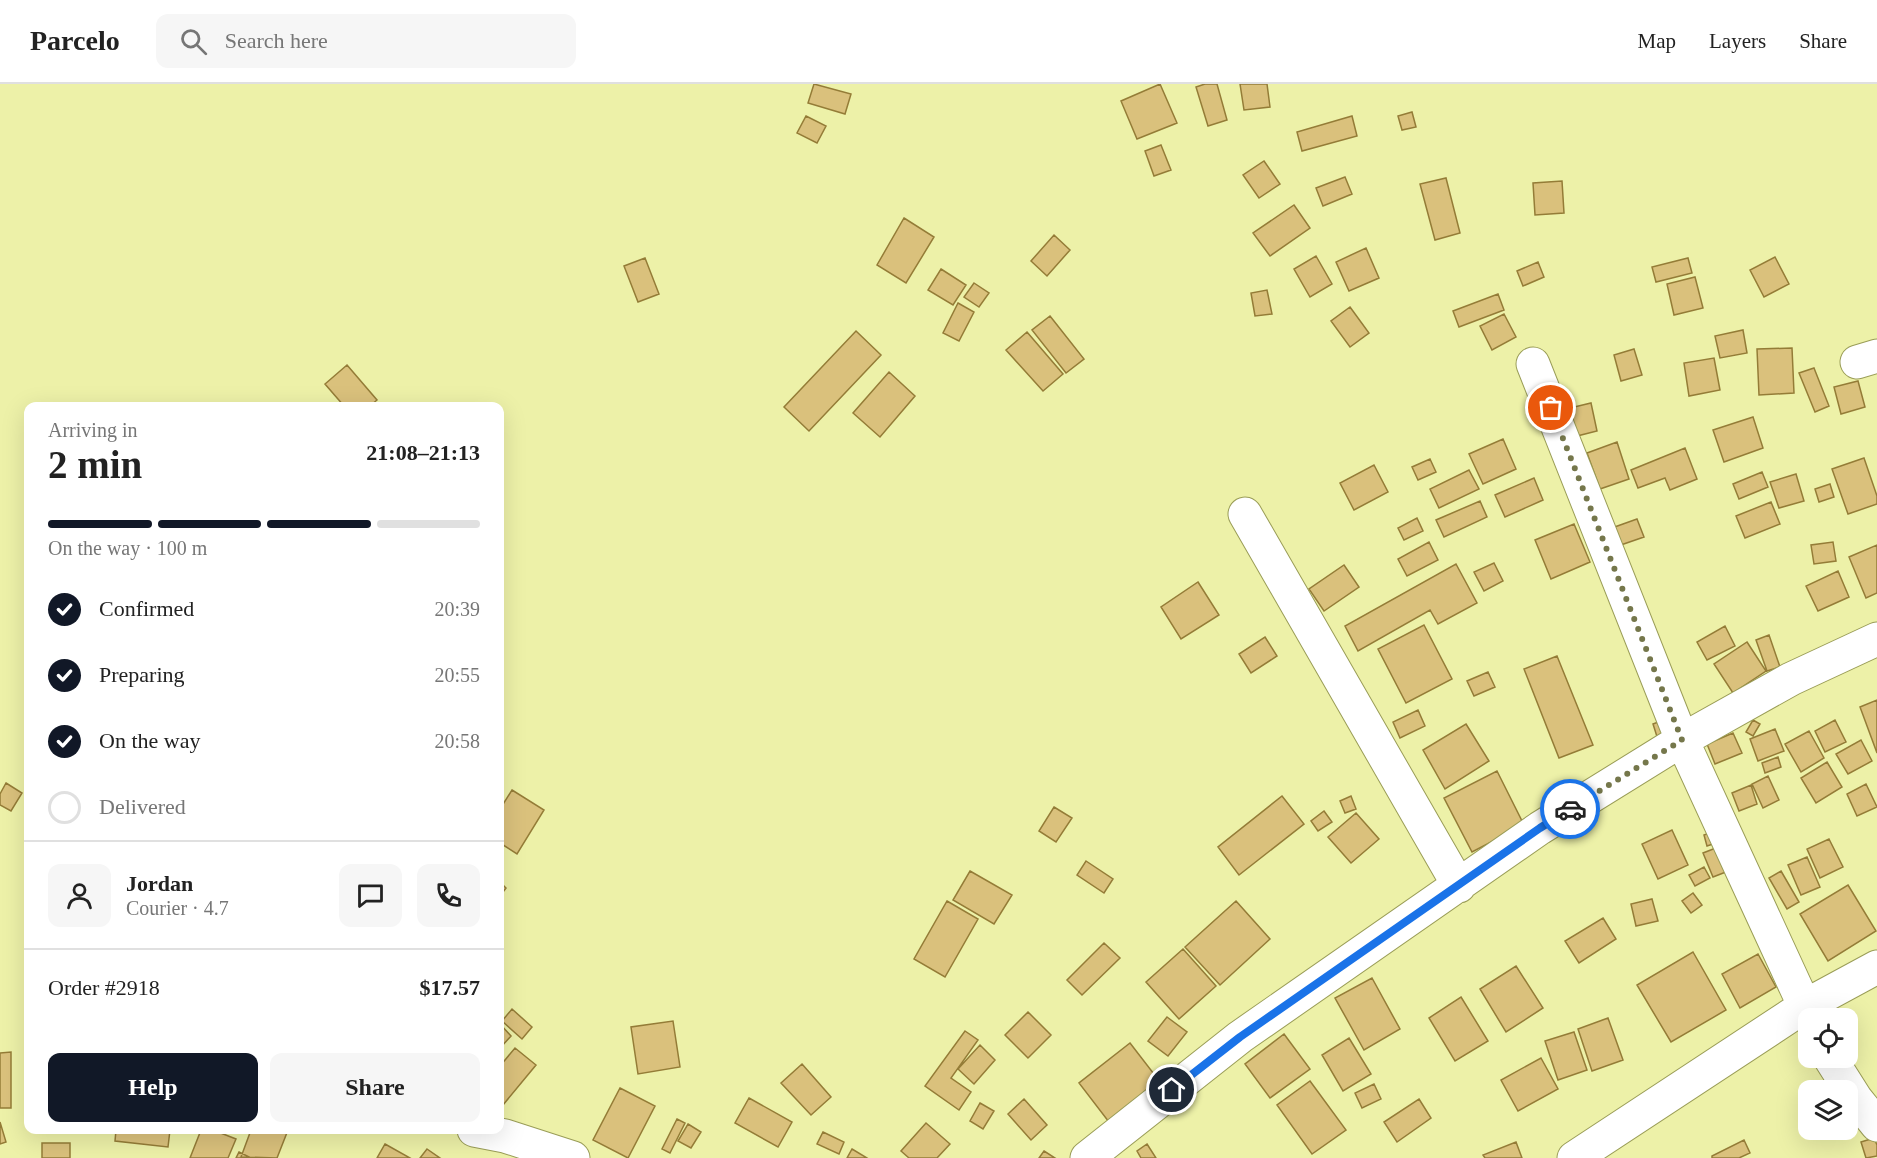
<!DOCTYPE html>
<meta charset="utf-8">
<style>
body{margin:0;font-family:"Times New Roman",serif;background:#f6f6f6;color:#222;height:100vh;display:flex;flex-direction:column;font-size:22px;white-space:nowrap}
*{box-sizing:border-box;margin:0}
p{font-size:20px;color:#767676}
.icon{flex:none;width:33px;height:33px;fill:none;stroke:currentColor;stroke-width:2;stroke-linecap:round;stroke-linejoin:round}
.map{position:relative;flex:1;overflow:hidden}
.details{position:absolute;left:24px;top:318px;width:480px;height:732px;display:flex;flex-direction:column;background:#fff;border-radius:12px;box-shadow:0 6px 24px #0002}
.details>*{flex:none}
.tools{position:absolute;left:1798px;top:924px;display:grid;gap:12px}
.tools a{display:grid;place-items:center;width:60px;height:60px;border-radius:12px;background:#fff;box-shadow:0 6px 24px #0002;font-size:30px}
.pin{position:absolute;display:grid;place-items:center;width:51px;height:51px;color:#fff;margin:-26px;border:3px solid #fff;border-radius:50%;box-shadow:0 2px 6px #0007}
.courier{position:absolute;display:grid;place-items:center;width:60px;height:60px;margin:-30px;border:4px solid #1a73e8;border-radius:50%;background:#fff;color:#222;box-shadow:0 2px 8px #0007}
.overview em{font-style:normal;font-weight:600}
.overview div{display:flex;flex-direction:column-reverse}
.overview{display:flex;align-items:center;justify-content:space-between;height:102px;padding:0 24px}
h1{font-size:39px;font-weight:600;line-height:45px}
.bar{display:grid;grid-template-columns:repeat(4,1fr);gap:9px 6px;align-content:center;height:72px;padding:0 24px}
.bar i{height:8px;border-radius:4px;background:#e0e0e0}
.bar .active{background:#111827}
.bar p{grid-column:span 4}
.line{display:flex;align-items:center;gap:15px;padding:0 24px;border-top:2px solid #e0e0e0}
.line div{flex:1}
.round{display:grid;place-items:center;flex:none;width:63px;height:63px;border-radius:12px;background:#f6f6f6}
ol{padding:0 24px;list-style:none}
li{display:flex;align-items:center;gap:18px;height:66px}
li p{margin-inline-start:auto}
li .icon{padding:6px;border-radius:50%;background:#111827;color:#fff;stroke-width:4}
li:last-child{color:#767676}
li i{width:33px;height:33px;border:3px solid #e0e0e0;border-radius:50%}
.primary-button{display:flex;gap:12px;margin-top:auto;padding:12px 24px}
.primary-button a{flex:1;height:69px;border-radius:12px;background:#111827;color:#fff;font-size:24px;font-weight:600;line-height:69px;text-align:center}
.primary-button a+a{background:#f6f6f6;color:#222}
header{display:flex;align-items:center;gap:36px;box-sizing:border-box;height:84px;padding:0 30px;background:#fff;border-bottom:2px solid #e0e0e0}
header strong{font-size:28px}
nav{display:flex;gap:33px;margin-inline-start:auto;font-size:21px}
.search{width:420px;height:54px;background:#f6f6f6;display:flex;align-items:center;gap:15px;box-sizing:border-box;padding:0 21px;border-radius:12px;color:#767676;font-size:22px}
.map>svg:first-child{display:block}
</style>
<header>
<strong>Parcelo</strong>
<div class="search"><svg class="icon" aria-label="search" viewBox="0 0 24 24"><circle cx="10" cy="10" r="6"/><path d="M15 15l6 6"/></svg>Search here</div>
<nav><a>Map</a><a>Layers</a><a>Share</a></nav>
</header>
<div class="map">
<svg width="1877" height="1074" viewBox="0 0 1877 1074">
<rect width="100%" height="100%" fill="#edf1a8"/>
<path fill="#dac17c" stroke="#947c37" stroke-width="1.5" d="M 814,0 L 851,10 L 845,30 L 808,19 Z
M 1160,0 L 1177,39 L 1137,55 L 1121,17 Z
M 1205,0 L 1217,0 L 1227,36 L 1208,42 L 1196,3 Z
M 1240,0 L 1267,0 L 1270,23 L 1244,26 Z
M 1412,28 L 1416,43 L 1402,46 L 1398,32 Z
M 806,32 L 826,42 L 817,59 L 797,49 Z
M 1352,32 L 1357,52 L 1302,67 L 1297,48 Z
M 1161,61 L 1171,86 L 1154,92 L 1145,67 Z
M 1264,77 L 1280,100 L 1259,114 L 1243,91 Z
M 1345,93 L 1352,110 L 1323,122 L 1316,104 Z
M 1446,94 L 1460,149 L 1435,156 L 1420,100 Z
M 1562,97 L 1564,129 L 1535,131 L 1533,99 Z
M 1294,121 L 1310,144 L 1270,172 L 1253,149 Z
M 904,134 L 934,153 L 906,199 L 877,181 Z
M 1054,151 L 1070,166 L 1047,192 L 1031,177 Z
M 1366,164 L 1379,194 L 1349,207 L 1336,178 Z
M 1316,172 L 1332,200 L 1310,213 L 1294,185 Z
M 1775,173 L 1789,200 L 1764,213 L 1750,186 Z
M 645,174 L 659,210 L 638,218 L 624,182 Z
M 1688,174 L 1692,189 L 1656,198 L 1652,183 Z
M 1538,178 L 1544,193 L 1523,202 L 1517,187 Z
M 941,185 L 966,201 L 953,221 L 928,206 Z
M 1695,193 L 1703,224 L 1674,231 L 1667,200 Z
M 974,199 L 989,209 L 979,223 L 964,213 Z
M 1267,206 L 1272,230 L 1255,232 L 1251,209 Z
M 1498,210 L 1504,226 L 1459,243 L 1453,227 Z
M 958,219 L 974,228 L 959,257 L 943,249 Z
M 1350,223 L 1369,249 L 1350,263 L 1331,237 Z
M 1504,230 L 1516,253 L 1492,266 L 1480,242 Z
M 1050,232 L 1084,275 L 1066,289 L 1032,246 Z
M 1743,246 L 1747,269 L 1720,274 L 1715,252 Z
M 856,247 L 881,271 L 809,347 L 784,323 Z
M 1027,248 L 1063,290 L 1043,307 L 1006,266 Z
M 1792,264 L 1794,309 L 1759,311 L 1757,265 Z
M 1634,265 L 1642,291 L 1621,297 L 1614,271 Z
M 1714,274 L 1720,306 L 1689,312 L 1684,279 Z
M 347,281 L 377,316 L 370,322 L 344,322 L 325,300 Z
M 1814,284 L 1829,322 L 1815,328 L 1799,289 Z
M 889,288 L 915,312 L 880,353 L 853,329 Z
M 1858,297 L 1865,323 L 1841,330 L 1834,303 Z
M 1591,319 L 1597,347 L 1577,352 L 1570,324 Z
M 1753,333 L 1763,364 L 1724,378 L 1713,346 Z
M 1503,355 L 1516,385 L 1483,400 L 1469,370 Z
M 1617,358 L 1629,395 L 1600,405 L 1587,369 Z
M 1685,364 L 1697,395 L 1670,406 L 1665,394 L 1638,404 L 1631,386 Z
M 1864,374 L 1877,412 L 1877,420 L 1848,430 L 1832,385 Z
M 1430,375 L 1436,388 L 1418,396 L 1412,383 Z
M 1374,381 L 1388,408 L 1354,426 L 1340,399 Z
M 1469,386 L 1479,405 L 1439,424 L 1430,405 Z
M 1762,388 L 1768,403 L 1739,415 L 1733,400 Z
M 1796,390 L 1804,417 L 1779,424 L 1770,398 Z
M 1534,394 L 1543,416 L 1505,433 L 1495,411 Z
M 1830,400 L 1834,413 L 1819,418 L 1815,405 Z
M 1480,417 L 1487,433 L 1444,453 L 1436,436 Z
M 1771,418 L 1780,440 L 1745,454 L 1736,432 Z
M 1417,434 L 1423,447 L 1404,456 L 1398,444 Z
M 1637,435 L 1644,453 L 1615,463 L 1609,445 Z
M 1574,440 L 1590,478 L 1551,495 L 1535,456 Z
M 1429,458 L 1438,476 L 1407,492 L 1398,475 Z
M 1833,458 L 1836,477 L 1814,480 L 1811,461 Z
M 1877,461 L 1877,509 L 1866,514 L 1849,473 Z
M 1494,479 L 1503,497 L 1484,507 L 1474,488 Z
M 1456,480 L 1477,519 L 1438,540 L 1430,526 L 1358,567 L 1345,542 Z
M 1344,481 L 1359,503 L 1324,527 L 1309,505 Z
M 1838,487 L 1849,513 L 1818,527 L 1806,502 Z
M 1198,498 L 1219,531 L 1181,555 L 1161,523 Z
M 1424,541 L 1452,595 L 1406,619 L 1378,565 Z
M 1725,542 L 1735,562 L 1707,576 L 1697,558 Z
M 1769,551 L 1780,583 L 1767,587 L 1756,556 Z
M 1265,553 L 1277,572 L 1251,589 L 1239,570 Z
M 1747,558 L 1766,587 L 1733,609 L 1714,580 Z
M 1557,572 L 1593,661 L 1559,674 L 1524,585 Z
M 1488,588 L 1495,603 L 1474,612 L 1467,597 Z
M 1877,616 L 1877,669 L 1860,623 Z
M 1418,626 L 1425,642 L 1400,654 L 1393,638 Z
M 1669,634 L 1659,659 L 1653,640 Z
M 1753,636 L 1760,640 L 1753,652 L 1746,648 Z
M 1835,636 L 1846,658 L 1825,668 L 1815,647 Z
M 1466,640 L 1489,677 L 1445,705 L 1423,666 Z
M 1775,645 L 1784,667 L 1758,677 L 1750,655 Z
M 1809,647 L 1824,674 L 1801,688 L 1785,660 Z
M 1733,649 L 1742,669 L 1715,680 L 1707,660 Z
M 1861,656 L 1872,677 L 1848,690 L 1836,670 Z
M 1778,673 L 1781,683 L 1765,689 L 1762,679 Z
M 1827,678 L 1842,703 L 1816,719 L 1801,694 Z
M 1497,687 L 1524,741 L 1472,768 L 1444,714 Z
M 1768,692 L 1779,716 L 1763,724 L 1752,700 Z
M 6,699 L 22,709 L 11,727 L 0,721 L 0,710 Z
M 1866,700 L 1877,723 L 1857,732 L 1847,710 Z
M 1751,701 L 1757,720 L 1739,727 L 1732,709 Z
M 512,706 L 544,726 L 517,770 L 500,759 L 500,725 Z
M 1282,712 L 1304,740 L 1239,791 L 1218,763 Z
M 1351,712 L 1356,725 L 1345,729 L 1340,717 Z
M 1054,723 L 1072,734 L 1056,758 L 1039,747 Z
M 1324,727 L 1332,738 L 1318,747 L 1311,737 Z
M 1356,729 L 1379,755 L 1351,779 L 1328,753 Z
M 1672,746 L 1688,781 L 1658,795 L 1642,760 Z
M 1716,747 L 1719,758 L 1707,762 L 1704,751 Z
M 1829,755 L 1843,783 L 1820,794 L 1807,765 Z
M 1721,762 L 1731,786 L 1713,793 L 1703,769 Z
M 1807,773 L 1820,803 L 1801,811 L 1788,781 Z
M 1086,777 L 1113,795 L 1104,809 L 1077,791 Z
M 1704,783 L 1710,794 L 1695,802 L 1689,791 Z
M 970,787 L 1012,811 L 994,840 L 953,816 Z
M 1781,787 L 1799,818 L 1787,825 L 1769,794 Z
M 500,798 L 506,804 L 500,812 Z
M 1848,801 L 1876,847 L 1828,877 L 1800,830 Z
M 1693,809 L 1702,821 L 1691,829 L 1682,817 Z
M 1652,815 L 1658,837 L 1636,842 L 1631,820 Z
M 947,817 L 978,835 L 945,893 L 914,875 Z
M 1236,817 L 1270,855 L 1220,901 L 1185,863 Z
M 1603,834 L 1616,855 L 1579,879 L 1565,857 Z
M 1104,859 L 1120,874 L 1082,911 L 1067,896 Z
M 1183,865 L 1216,902 L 1179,935 L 1146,898 Z
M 1693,868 L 1726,926 L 1671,958 L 1637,901 Z
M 1758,870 L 1776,903 L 1740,924 L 1722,890 Z
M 1516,882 L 1543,924 L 1506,948 L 1480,905 Z
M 1372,894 L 1400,945 L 1364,966 L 1335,914 Z
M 1461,913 L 1488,957 L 1455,977 L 1429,934 Z
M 512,925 L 532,943 L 522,955 L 502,937 Z
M 1028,928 L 1051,951 L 1028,974 L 1005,951 Z
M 1167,933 L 1187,948 L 1168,972 L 1148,957 Z
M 1608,934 L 1623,976 L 1592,987 L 1578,945 Z
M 673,937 L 680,983 L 638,990 L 631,943 Z
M 500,940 L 511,952 L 500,964 Z
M 965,947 L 978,956 L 951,994 L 971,1008 L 959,1026 L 925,1002 Z
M 1574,948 L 1587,986 L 1558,996 L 1545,957 Z
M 1284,950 L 1310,985 L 1270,1014 L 1245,980 Z
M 1349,954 L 1371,990 L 1343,1007 L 1322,971 Z
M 1130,959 L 1164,1003 L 1112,1042 L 1079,999 Z
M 980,961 L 995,976 L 974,1000 L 958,985 Z
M 515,964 L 536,981 L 503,1021 L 500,1019 L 500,982 Z
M 11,968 L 11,1024 L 0,1024 L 0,969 Z
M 1541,974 L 1558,1005 L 1518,1027 L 1501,996 Z
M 802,980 L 831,1013 L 811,1031 L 781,999 Z
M 1310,997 L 1346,1046 L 1312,1070 L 1277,1021 Z
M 1374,1000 L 1381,1015 L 1362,1024 L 1355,1009 Z
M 620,1004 L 655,1022 L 628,1074 L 593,1056 Z
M 1848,1011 L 1865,1033 L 1849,1045 L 1848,1044 Z
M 749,1014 L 792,1038 L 778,1063 L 735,1039 Z
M 1024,1015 L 1047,1041 L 1031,1056 L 1008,1030 Z
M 1419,1015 L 1431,1034 L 1397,1058 L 1384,1038 Z
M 980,1019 L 994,1027 L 983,1045 L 970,1037 Z
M 677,1035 L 685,1039 L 670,1069 L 662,1065 Z
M 0,1038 L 6,1058 L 0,1060 Z
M 926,1039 L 950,1060 L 937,1074 L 909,1074 L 901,1067 Z
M 688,1040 L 701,1048 L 691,1064 L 678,1057 Z
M 116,1046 L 170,1046 L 168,1063 L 115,1057 Z
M 201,1046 L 213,1046 L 236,1055 L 228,1074 L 190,1074 Z
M 251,1046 L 288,1046 L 277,1074 L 241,1073 Z
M 823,1048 L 844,1058 L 839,1070 L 817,1060 Z
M 1874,1054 L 1877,1061 L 1877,1072 L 1866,1074 L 1861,1058 Z
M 1744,1056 L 1750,1069 L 1739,1074 L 1712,1074 L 1712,1072 Z
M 1516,1058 L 1522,1074 L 1485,1074 L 1483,1071 Z
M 42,1059 L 70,1059 L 70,1074 L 42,1074 Z
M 385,1060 L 410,1074 L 377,1074 Z
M 1147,1060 L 1156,1074 L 1141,1074 L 1137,1067 Z
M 427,1065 L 440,1074 L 420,1074 Z
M 852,1065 L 867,1074 L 847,1074 Z
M 1044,1067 L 1055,1074 L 1039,1074 Z
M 239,1068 L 251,1074 L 236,1074 Z"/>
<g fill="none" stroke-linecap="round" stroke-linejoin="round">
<g stroke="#9a9d57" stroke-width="35">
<path id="street" d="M 1857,278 L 1877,272
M 1533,280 L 1682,656 L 1810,934
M 1245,430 L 1459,802
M 1830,974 L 1856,1015 L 1877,1041
M 474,1046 L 505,1052 L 573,1074
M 1087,1074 L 1240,953 L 1540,744 L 1682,656 L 1791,595 L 1877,555
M 1574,1074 L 1805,922 L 1877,883"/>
</g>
<use href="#street" stroke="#fff" stroke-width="33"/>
</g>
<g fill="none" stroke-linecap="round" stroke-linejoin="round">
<path stroke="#75774b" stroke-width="6" stroke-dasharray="0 10.8" d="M 1551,324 L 1682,656 L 1570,725"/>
<path stroke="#1a73e8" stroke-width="8" d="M 1172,1006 L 1240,953 L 1540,744 L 1570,725"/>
</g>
</svg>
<div class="tools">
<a><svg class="icon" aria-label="locate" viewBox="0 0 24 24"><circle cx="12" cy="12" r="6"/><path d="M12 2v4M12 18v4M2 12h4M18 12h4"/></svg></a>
<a><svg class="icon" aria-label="layers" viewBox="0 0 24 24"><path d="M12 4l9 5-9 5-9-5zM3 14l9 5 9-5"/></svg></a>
</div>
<div class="pin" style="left:1551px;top:324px;background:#ea580c"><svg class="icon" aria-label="bag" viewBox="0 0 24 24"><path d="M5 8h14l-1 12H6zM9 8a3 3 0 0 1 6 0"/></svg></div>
<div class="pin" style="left:1172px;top:1006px;background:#1f2937"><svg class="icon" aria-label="home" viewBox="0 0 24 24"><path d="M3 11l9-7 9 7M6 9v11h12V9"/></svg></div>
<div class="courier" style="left:1570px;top:725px"><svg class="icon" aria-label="car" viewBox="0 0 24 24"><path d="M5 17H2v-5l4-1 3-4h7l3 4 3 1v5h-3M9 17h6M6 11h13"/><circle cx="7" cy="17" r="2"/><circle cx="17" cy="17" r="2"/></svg></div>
<section class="details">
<div class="overview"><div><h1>2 min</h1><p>Arriving in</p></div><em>21:08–21:13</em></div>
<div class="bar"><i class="active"></i><i class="active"></i><i class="active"></i><i></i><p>On the way · 100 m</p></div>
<ol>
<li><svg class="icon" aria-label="check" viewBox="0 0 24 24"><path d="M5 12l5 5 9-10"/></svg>Confirmed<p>20:39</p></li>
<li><svg class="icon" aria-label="check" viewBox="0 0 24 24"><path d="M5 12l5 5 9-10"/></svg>Preparing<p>20:55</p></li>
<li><svg class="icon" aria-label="check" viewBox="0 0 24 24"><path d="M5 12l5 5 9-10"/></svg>On the way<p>20:58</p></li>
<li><i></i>Delivered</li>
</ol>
<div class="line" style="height:108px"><a class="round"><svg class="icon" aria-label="person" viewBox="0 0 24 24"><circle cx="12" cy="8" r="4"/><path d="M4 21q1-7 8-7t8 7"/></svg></a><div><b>Jordan</b><p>Courier · 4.7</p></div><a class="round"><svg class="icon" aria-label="chat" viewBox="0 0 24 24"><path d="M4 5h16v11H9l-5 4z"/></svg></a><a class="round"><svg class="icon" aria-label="phone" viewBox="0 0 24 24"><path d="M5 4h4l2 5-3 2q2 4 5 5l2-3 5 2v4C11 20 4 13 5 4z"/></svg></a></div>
<div class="line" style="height:78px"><div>Order #2918</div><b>$17.57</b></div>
<div class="primary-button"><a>Help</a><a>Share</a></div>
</section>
</div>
